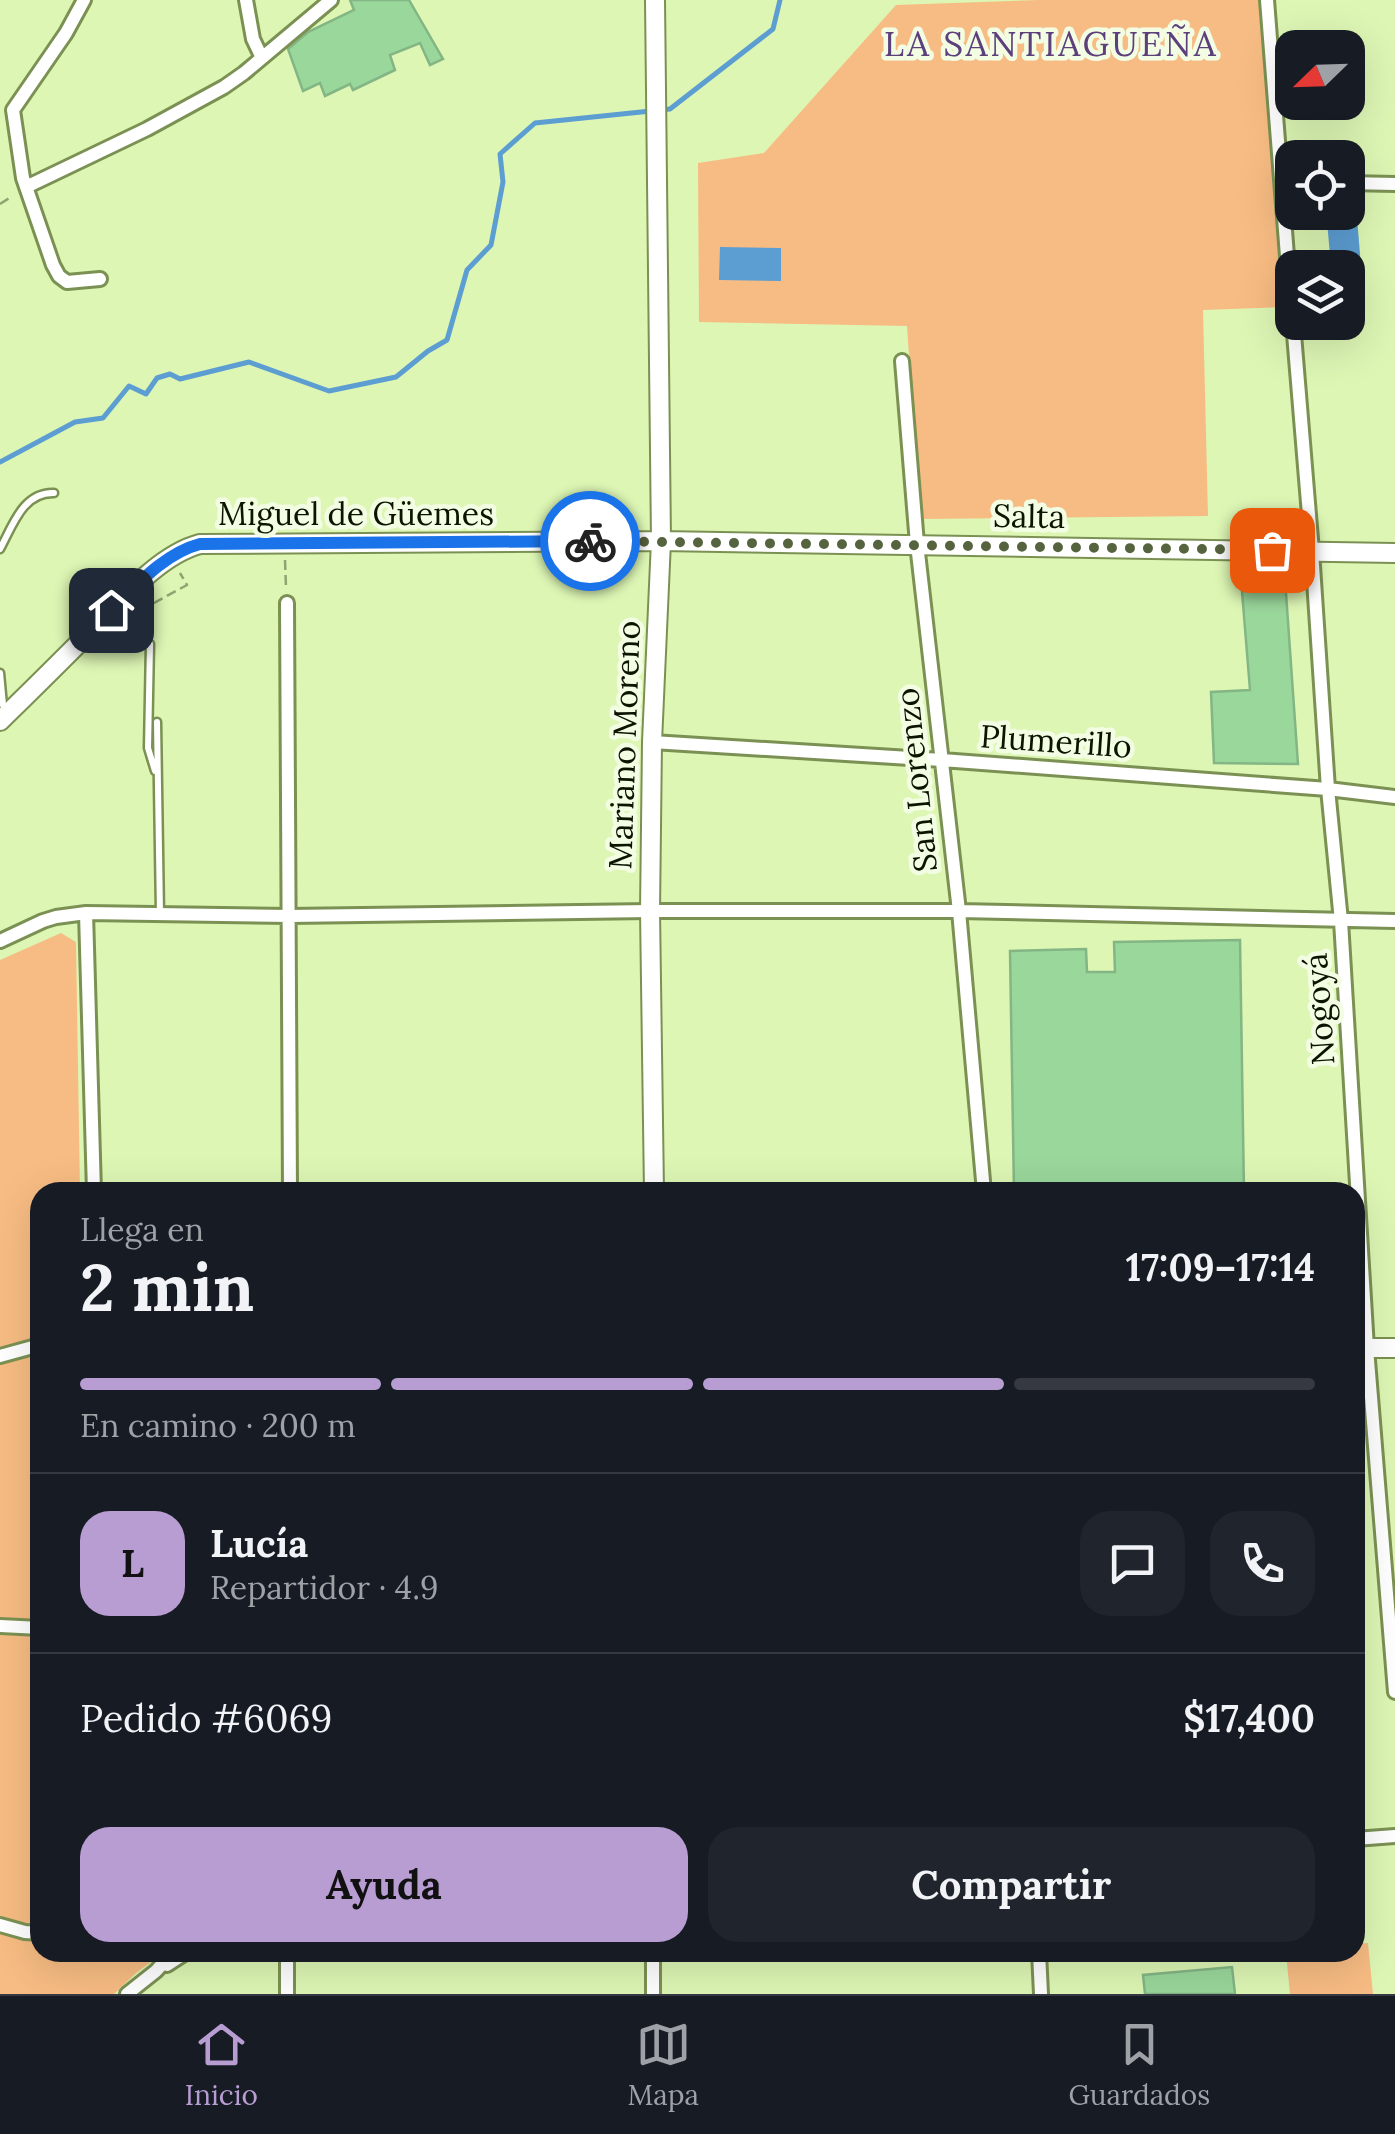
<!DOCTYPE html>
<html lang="es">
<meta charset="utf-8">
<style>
body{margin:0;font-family:Lora,serif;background:#20242c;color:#f1f3f6;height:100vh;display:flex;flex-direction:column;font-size:38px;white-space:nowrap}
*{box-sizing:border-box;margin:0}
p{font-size:32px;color:#9ea1a6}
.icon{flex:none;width:55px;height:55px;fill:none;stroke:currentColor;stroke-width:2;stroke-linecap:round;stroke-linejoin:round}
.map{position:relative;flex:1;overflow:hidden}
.drawer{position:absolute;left:30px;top:1182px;width:1335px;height:780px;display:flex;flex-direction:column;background:#171b24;border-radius:30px;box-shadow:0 10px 40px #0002}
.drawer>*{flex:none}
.needle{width:65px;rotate:247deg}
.tools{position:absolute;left:1275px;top:30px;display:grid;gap:20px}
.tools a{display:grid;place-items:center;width:90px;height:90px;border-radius:20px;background:#171b24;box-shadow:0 10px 40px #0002;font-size:50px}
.pin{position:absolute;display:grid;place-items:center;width:85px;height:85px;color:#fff;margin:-42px;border-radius:20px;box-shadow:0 5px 15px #0006}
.courier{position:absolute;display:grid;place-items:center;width:100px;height:100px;margin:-50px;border:8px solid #1a73e8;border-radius:50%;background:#fff;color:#222;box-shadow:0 2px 12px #0007}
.summary em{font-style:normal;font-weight:700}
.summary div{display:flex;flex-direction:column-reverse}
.summary{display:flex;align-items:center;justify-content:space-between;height:170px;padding:0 50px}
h1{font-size:65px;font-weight:700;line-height:75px}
.bar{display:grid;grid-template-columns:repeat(4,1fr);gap:15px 10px;align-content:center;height:120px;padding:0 50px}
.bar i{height:12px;border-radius:8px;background:#363941}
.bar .on{background:#b89dd3}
.bar p{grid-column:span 4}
.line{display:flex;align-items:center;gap:25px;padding:0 50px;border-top:2px solid #363941}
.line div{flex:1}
.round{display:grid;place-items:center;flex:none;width:105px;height:105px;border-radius:30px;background:#20242c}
.action{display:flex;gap:20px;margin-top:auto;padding:20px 50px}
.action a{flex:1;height:115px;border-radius:30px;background:#b89dd3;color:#111;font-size:40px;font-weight:700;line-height:115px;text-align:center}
.action a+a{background:#20242c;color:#f1f3f6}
.tab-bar{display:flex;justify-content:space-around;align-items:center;height:140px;border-top:2px solid #363941;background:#171b24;font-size:28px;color:#9ea1a6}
.tab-bar a{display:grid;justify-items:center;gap:5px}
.tab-bar .on{color:#b89dd3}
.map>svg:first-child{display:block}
</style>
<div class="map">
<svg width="1395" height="1994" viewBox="0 0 1395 1994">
<rect width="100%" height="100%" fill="#ddf6b4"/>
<path fill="#f7bc83" d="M 1038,0 L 1260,0 L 1283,307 L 1203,310 L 1208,516 L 920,519 L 907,326 L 699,322 L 698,163 L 764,153 L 896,5 Z
M 61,933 L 76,942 L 80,1192 L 40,1192 L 40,1952 L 163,1953 L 136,1973 L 114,1994 L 0,1994 L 0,960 Z
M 1368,1943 L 1373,1994 L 1290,1994 L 1286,1953 L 1355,1952 L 1355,1944 Z"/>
<path fill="#5c9dd2" d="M 1357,218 L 1362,278 L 1348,279 L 1348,268 L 1331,267 L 1327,221 Z
M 720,247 L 781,248 L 781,281 L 719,280 Z"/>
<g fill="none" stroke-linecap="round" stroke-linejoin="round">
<path stroke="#5c9dd2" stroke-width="5" d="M 0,462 L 75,422 L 103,418 L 129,386 L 146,394 L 157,378 L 170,374 L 180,379 L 249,362 L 329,391 L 396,377 L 428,351 L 447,340 L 467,270 L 491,245 L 503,182 L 500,154 L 535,123 L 670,109 L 773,29 L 780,0"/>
</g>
<path fill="#9ad79b" stroke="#83b684" stroke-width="2.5" d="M 350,0 L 409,0 L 443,59 L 430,65 L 420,43 L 390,55 L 395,70 L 353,90 L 350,84 L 325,96 L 320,83 L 303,91 L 288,49 L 308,32 L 354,10 Z
M 1241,579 L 1285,579 L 1298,764 L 1214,763 L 1211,692 L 1250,690 Z
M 1240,940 L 1244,1192 L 1014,1192 L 1010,951 L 1086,949 L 1087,972 L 1115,972 L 1114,942 Z
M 1232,1967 L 1235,1994 L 1145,1994 L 1143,1975 Z"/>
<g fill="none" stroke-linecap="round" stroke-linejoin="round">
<g stroke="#7b9153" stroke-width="11">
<path id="lane" d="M 0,549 C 13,525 23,492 54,493
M 150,644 L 148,748 L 155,771
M 0,673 L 3,705 L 6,713
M 157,722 L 160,914"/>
</g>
<g stroke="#7b9153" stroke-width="18">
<path id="street" d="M 84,0 L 66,33 L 13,110 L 23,178 L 53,265 L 59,276 L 67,282 L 100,279
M 246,0 L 253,39 L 262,58
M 1267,0 L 1292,320
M 1348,183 L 1395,184
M 26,187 L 147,129 L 224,87 L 244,73 L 331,0
M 1293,322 L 1312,551 L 1328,789 L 1341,921 L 1367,1348 L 1395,1692
M 902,361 L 917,544 L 959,911 L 984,1192
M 287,603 L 290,1192
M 652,742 L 942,760 L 1328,789 L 1395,797
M 86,913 L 94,1192
M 0,941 L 43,921 L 56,917 L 86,913 L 289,916 L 650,911 L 959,911 L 1395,921
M 0,1356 L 40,1345
M 0,1626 L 40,1628
M 1355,1839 L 1395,1836
M 0,1925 L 25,1932 L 40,1933
M 653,1952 L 653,1994
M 1039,1952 L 1041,1994
M 287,1960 L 287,1994
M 167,1965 L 187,1952
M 127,1994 L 156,1971 L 173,1952"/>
</g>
<g stroke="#7b9153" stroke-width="22">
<path id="secondary" d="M 0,721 C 30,692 60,662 90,632 C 120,602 158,555 200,544 L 661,541 L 1395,553
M 654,1192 L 650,911 L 652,742 L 661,541 L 655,0
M 1355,1348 L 1395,1348"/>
</g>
<path stroke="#90a372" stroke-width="2.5" stroke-dasharray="10 5" stroke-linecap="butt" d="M 0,204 L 11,197
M 285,560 L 286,587
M 150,632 L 152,604 L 187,585 L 180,573"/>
<use href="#lane" stroke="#fff" stroke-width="6"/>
<use href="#street" stroke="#fff" stroke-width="12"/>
<use href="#secondary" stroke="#fff" stroke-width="18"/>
</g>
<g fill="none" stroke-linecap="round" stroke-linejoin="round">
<path stroke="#55633f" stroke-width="10" stroke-dasharray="0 18" d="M 590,541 L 1272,550"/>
<path stroke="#1a73e8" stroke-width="12" d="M 111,610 C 137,585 165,553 200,544 L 590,541"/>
</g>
<g text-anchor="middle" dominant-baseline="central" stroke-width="9" stroke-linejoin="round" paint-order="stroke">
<g font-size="32" fill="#0c1400" stroke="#f3fde3">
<text x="356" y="513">Miguel de Güemes</text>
<text transform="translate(1029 516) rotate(1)">Salta</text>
<text transform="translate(1056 741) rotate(4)">Plumerillo</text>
<text transform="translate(624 745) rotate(-88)">Mariano Moreno</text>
<text transform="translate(916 780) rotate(-96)">San Lorenzo</text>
<text transform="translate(1319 1009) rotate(-94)">Nogoyá</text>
</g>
<g font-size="35" letter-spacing="2.5" fill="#5c3f7b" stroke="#f3fde3">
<text x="1051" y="43">LA SANTIAGUEÑA</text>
</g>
</g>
</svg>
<div class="tools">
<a><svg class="needle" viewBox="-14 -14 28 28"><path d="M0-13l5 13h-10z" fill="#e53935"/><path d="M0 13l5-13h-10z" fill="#9ea1a6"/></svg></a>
<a><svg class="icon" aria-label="locate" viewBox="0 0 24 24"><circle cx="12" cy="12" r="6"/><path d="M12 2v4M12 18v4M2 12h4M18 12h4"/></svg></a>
<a><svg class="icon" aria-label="layers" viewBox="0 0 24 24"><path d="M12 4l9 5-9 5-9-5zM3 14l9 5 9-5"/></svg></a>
</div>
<div class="pin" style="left:1272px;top:550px;background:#ea580c"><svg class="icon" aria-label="bag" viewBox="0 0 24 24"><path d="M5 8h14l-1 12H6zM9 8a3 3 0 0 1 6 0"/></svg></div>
<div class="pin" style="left:111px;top:610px;background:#1f2937"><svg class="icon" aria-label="home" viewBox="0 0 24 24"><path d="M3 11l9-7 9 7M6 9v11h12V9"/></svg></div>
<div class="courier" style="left:590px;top:541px"><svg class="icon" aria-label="bike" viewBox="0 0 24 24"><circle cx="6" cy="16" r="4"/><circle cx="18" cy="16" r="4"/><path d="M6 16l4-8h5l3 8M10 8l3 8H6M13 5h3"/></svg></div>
<section class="drawer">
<div class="summary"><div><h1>2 min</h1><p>Llega en</p></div><em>17:09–17:14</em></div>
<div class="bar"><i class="on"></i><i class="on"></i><i class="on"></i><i></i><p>En camino · 200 m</p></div>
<div class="line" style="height:180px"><b class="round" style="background:#b89dd3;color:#111">L</b><div><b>Lucía</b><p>Repartidor · 4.9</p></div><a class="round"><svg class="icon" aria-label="chat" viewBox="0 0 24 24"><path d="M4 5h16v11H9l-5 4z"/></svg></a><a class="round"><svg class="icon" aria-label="phone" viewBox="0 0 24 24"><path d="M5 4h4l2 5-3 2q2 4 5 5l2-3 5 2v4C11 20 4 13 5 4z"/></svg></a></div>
<div class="line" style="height:130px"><div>Pedido #6069</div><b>$17,400</b></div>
<div class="action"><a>Ayuda</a><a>Compartir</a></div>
</section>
</div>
<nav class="tab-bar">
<a class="on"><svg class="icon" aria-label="home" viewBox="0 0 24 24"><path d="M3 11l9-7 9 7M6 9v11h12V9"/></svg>Inicio</a>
<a><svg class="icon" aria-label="map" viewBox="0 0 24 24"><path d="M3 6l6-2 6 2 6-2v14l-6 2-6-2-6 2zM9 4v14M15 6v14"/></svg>Mapa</a>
<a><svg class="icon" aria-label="saved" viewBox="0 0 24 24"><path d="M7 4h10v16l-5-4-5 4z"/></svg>Guardados</a>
</nav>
